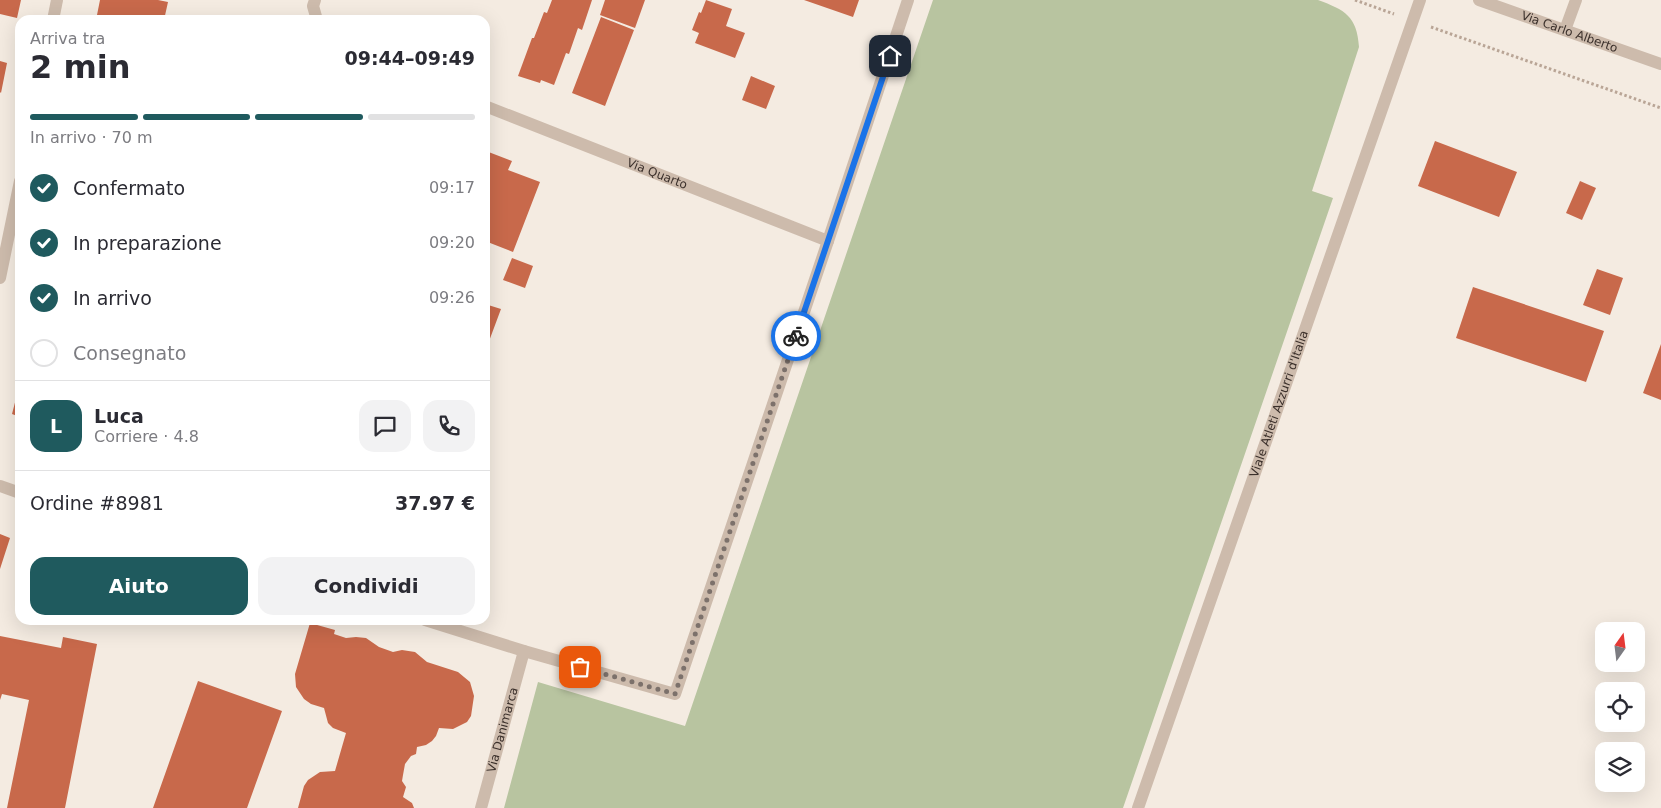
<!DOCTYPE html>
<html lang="it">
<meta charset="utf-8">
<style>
body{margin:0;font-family:"DejaVu Sans",sans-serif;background:#f2f2f3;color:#2b2b33;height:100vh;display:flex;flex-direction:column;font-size:19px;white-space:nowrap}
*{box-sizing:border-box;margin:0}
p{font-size:16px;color:#7c7c81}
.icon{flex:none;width:28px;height:28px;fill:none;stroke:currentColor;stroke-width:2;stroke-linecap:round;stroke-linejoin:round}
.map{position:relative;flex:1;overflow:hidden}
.panel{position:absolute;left:15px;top:15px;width:475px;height:610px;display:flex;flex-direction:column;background:#fff;border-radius:15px;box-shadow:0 5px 20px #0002}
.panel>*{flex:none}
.needle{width:32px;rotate:14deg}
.tools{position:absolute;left:1595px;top:622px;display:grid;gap:10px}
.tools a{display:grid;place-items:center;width:50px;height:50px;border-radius:10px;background:#fff;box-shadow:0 5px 20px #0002;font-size:25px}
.pin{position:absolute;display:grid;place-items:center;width:42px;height:42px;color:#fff;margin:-21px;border-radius:10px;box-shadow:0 2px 8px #0006}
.courier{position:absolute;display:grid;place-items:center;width:50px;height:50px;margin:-25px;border:4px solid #1a73e8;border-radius:50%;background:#fff;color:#222;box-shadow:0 1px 6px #0007}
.headline em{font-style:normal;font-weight:800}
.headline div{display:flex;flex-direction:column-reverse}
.headline{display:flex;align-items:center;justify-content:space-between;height:85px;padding:0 15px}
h1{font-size:32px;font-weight:800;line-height:38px}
.bar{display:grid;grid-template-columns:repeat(4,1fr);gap:8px 5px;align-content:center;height:60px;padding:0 15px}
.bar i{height:6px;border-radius:4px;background:#e1e1e2}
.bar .on{background:#1f5a5e}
.bar p{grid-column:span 4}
.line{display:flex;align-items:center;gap:12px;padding:0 15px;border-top:1px solid #e1e1e2}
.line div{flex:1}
.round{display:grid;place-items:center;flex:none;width:52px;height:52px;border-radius:15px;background:#f2f2f3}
ol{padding:0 15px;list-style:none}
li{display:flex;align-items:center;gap:15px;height:55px}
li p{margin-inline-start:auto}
li .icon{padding:5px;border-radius:50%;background:#1f5a5e;color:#fff;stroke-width:4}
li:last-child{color:#7c7c81}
li i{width:28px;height:28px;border:2px solid #e1e1e2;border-radius:50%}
.cta{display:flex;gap:10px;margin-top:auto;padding:10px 15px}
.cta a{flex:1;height:58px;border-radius:15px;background:#1f5a5e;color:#fff;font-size:20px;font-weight:800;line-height:58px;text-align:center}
.cta a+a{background:#f2f2f3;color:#2b2b33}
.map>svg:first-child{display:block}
</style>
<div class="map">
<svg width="1661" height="808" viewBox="0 0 1661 808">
<rect width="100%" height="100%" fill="#f4ebe1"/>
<path fill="#b8c4a0" d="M 933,0 L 1318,0 C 1345,10 1357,16 1359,47 L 1312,191 L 1333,198 L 1123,808 L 504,808 L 538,682 L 685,726 Z"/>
<path fill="#c8694b" d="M 0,0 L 21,0 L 17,18 L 0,14 Z
M 100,0 L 158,0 L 168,2 L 164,20 L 96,20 Z
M 552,0 L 592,0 L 582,30 L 578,28 L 569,54 L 566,53 L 554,85 L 541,80 L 540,83 L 518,76 L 532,38 L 534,38 L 544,12 L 547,13 Z
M 605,0 L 645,0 L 635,28 L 600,15 Z
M 706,0 L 732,9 L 726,26 L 745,33 L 735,58 L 695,43 L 699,33 L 692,30 L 699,12 L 701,13 Z
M 804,0 L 859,0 L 853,17 Z
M 601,17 L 634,30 L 605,106 L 572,93 Z
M 0,61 L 7,63 L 1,93 L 0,92 Z
M 751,76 L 775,86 L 766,109 L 742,100 Z
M 1435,141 L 1517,172 L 1499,217 L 1418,186 Z
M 486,151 L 512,161 L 508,170 L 540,182 L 513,252 L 485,241 Z
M 1580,181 L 1596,188 L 1582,220 L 1566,213 Z
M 512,258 L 533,266 L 525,288 L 503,280 Z
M 1597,269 L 1623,278 L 1610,315 L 1583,305 Z
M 1473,287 L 1604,331 L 1586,382 L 1456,338 Z
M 485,304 L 501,309 L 485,352 Z
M 1661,344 L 1661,400 L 1643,393 Z
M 19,387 L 20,387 L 20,417 L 12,414 Z
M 0,534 L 10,538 L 0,569 Z
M 310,623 L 335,630 L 334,634 L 346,638 L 356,637 L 366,638 L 379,647 L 393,652 L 402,650 L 415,652 L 427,662 L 458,672 L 470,682 L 474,696 L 471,716 L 467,722 L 453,729 L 439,728 L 436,736 L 432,741 L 426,745 L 417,747 L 416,754 L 411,756 L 405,764 L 403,775 L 402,781 L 406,787 L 403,797 L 412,803 L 414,808 L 298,808 L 304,786 L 308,780 L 320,772 L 335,771 L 346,733 L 333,728 L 328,723 L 324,708 L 311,704 L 304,699 L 296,687 L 295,674 Z
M 0,636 L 61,648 L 63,637 L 97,644 L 65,808 L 7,808 L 29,700 L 2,694 L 0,700 Z
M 198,681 L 282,711 L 247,808 L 153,808 Z"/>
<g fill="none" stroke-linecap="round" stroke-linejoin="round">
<path stroke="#b9a596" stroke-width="3" stroke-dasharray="2.5 2.5" stroke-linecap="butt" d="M 1355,0 L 1394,14
M 1431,27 L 1661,108"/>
<path stroke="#cdbbac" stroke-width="12" d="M 1565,30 L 1576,0"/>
<g stroke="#cdbbac" stroke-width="12">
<path d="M 315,0 L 313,6 L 317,20"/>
<path d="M 53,20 L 57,0"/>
<path id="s1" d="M 485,106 L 828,241"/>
<path d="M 0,278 L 20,181"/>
<path d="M 0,486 L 20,493"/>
<path d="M 425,620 L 524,651 L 675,694 L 828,241 L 908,0"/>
<path id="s2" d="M 481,808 L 524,651"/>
</g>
<g stroke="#cdbbac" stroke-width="12">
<path id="s3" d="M 1479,0 L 1661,64"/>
<path id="s4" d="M 1138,808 L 1420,0"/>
</g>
</g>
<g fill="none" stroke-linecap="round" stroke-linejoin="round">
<path stroke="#7c716b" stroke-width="5" stroke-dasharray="0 9" d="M 580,667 L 675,694 L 796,336"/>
<path stroke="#1a73e8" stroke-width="6" d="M 796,336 L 890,56"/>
</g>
<g text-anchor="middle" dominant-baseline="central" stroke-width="4.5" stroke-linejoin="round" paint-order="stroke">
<g font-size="12" fill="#3b302b" stroke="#fbf5ee">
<text stroke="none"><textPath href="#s3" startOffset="96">Via Carlo Alberto</textPath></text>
<text stroke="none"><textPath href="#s1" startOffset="185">Via Quarto</textPath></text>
<text stroke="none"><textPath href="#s4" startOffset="428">Viale Atleti Azzurri d'Italia</textPath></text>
<text stroke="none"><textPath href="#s2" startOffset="81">Via Danimarca</textPath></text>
</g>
</g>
</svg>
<div class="tools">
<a><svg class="needle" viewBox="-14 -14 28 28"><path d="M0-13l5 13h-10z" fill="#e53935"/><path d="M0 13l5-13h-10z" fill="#7c7c81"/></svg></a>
<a><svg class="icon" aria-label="locate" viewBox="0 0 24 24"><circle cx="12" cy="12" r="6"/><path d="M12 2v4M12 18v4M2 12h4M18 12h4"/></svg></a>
<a><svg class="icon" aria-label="layers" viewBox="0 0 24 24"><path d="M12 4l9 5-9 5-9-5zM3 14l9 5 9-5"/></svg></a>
</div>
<div class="pin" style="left:580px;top:667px;background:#ea580c"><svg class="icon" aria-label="bag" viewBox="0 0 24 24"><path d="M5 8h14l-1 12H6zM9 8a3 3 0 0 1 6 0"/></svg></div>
<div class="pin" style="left:890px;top:56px;background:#1f2937"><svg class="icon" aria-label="home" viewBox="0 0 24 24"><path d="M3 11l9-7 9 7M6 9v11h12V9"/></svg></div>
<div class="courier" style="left:796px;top:336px"><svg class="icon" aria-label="bike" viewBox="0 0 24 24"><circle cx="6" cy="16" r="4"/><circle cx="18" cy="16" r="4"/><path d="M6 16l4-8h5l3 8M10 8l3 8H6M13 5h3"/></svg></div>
<section class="panel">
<div class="headline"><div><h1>2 min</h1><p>Arriva tra</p></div><em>09:44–09:49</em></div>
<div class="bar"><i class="on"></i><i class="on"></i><i class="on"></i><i></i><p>In arrivo · 70 m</p></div>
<ol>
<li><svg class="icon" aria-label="check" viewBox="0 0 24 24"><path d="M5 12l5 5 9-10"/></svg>Confermato<p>09:17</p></li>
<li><svg class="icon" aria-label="check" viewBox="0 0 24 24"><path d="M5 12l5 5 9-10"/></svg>In preparazione<p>09:20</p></li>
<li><svg class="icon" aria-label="check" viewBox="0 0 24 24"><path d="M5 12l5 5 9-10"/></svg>In arrivo<p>09:26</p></li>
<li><i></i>Consegnato</li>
</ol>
<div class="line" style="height:90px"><b class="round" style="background:#1f5a5e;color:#fff">L</b><div><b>Luca</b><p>Corriere · 4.8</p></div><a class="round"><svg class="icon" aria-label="chat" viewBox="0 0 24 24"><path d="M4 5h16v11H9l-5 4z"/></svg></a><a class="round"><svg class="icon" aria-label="phone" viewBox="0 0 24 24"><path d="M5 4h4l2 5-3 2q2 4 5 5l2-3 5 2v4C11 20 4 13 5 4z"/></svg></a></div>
<div class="line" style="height:65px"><div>Ordine #8981</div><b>37.97 €</b></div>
<div class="cta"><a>Aiuto</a><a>Condividi</a></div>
</section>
</div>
